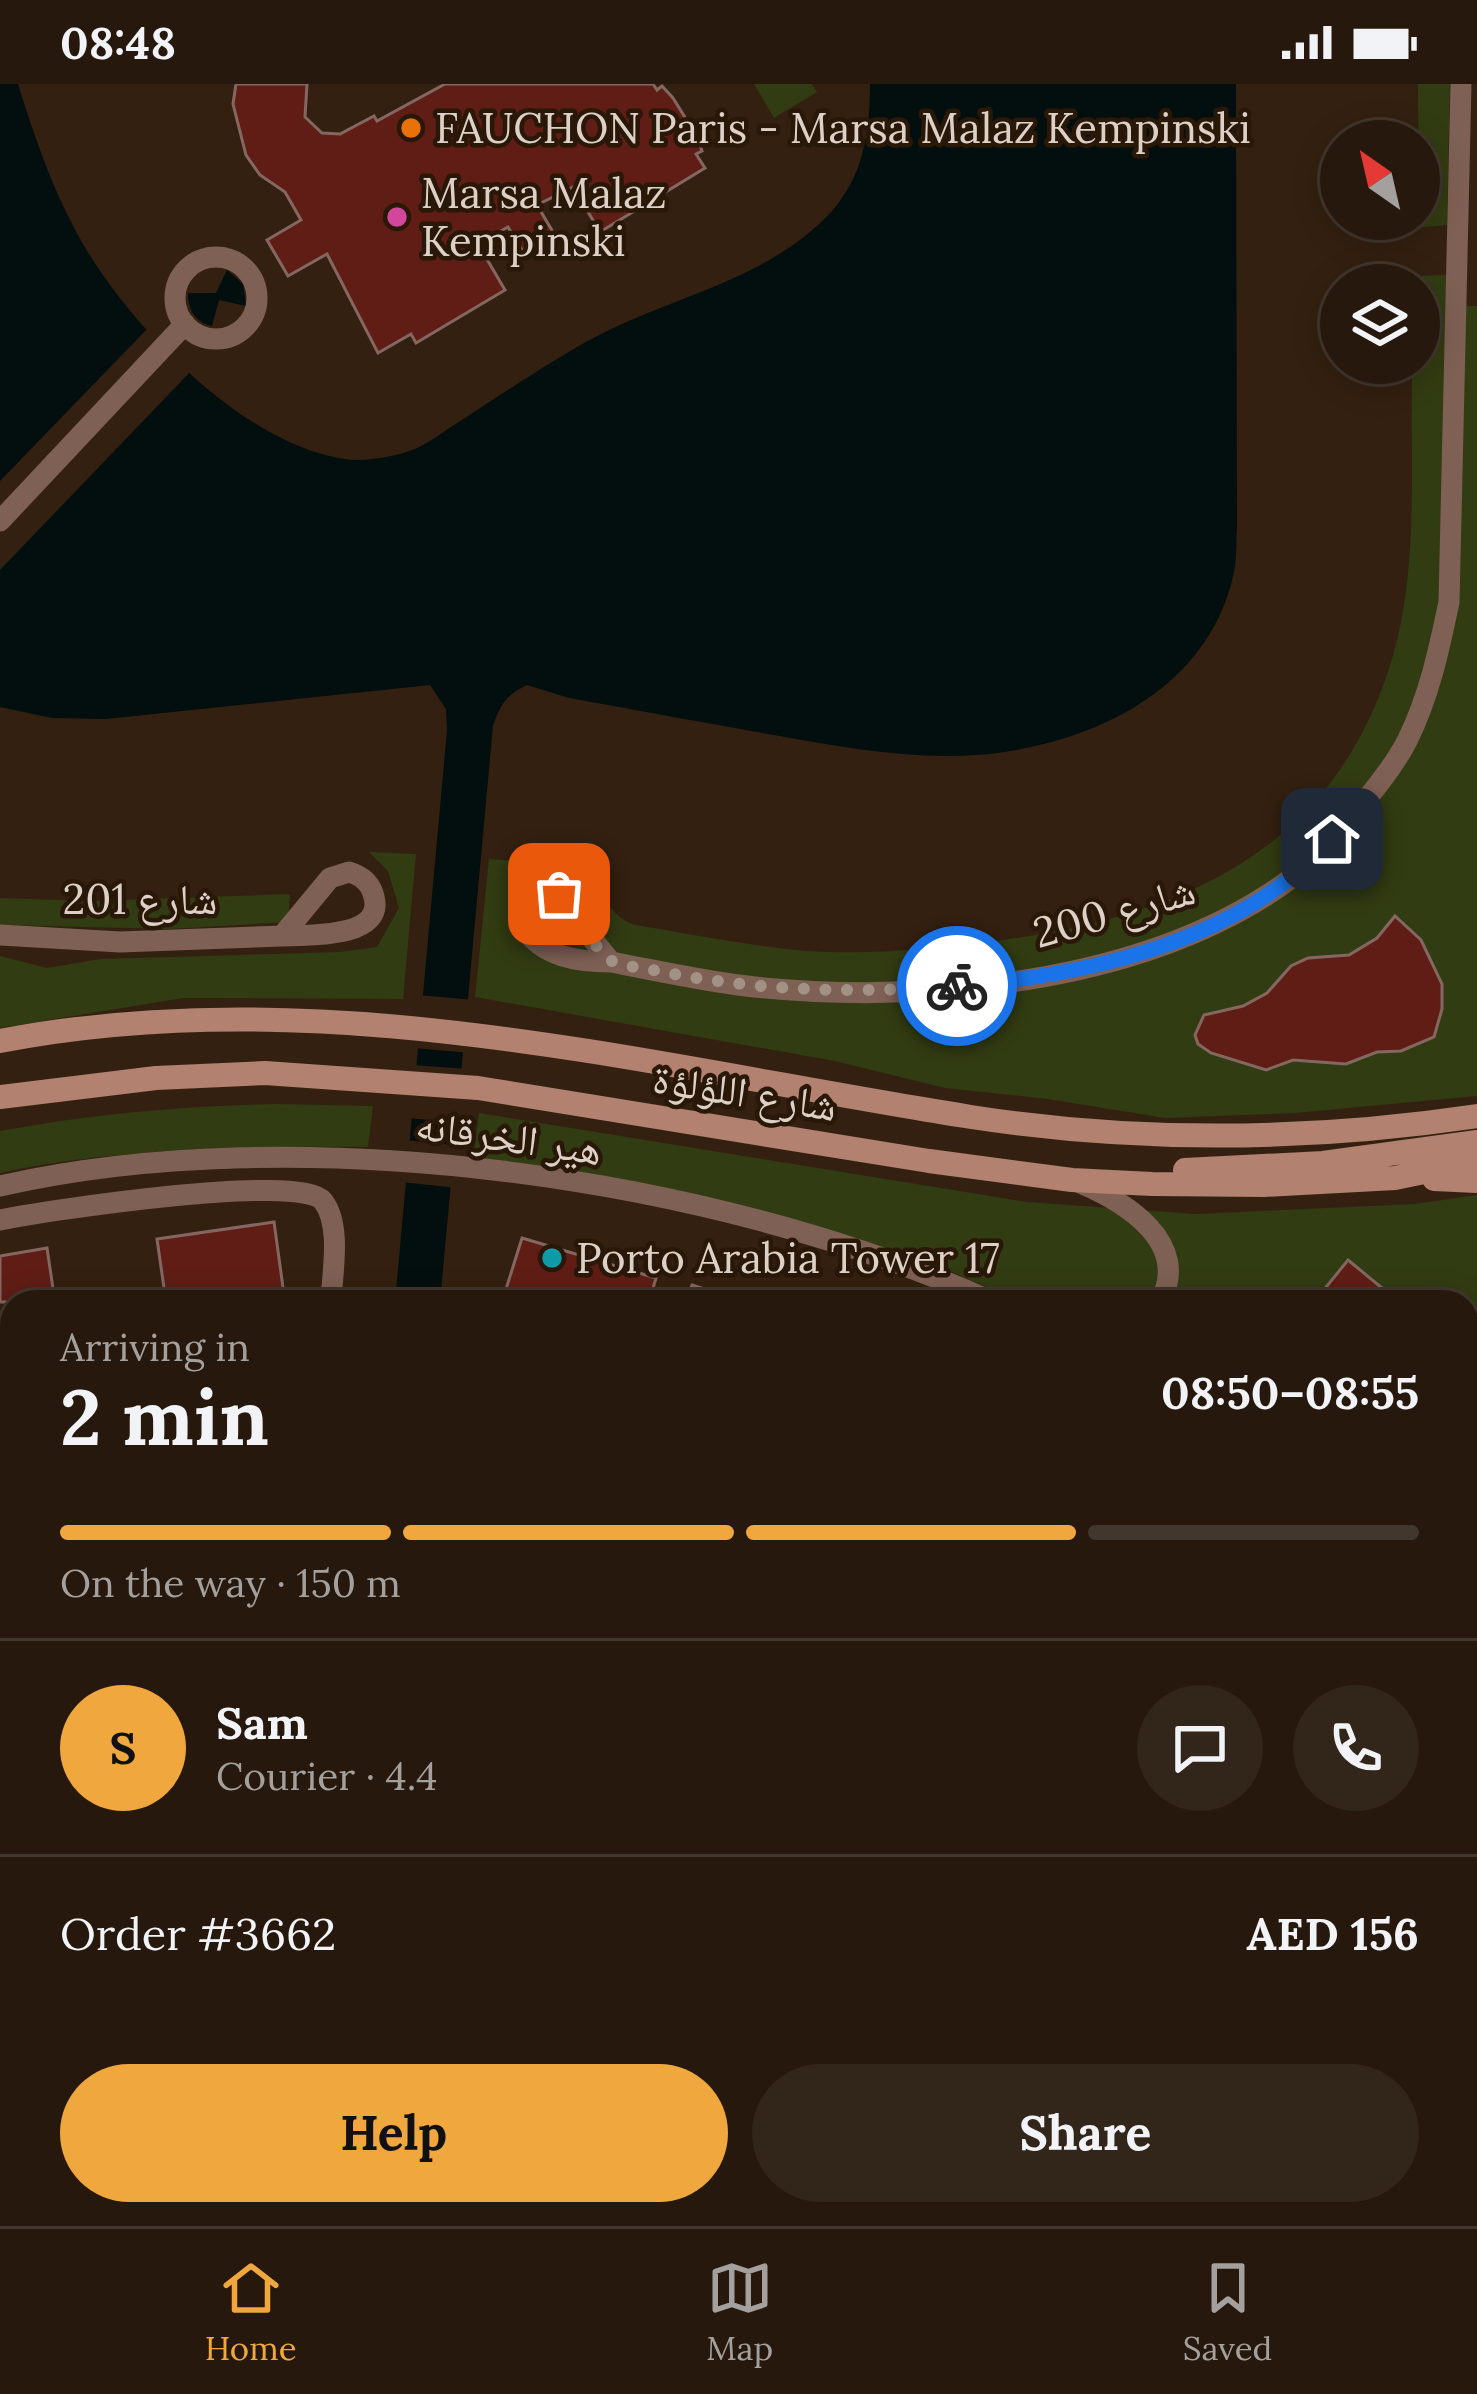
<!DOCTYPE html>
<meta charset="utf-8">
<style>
body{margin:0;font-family:Lora,"Noto Naskh Arabic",serif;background:#32251a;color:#f1f3f6;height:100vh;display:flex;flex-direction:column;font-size:45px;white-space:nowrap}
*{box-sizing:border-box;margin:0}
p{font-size:39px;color:#a4a09d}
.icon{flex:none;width:66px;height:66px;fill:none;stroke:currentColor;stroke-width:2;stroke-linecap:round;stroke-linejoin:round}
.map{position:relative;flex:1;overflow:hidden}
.panel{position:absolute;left:0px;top:1206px;width:1479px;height:936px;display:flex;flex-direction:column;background:#26180c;border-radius:36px 36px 0 0;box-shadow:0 6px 30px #0003,0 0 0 3px #42372d}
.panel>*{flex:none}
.needle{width:78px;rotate:326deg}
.buttons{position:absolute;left:1320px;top:36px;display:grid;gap:24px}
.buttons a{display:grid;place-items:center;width:120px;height:120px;border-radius:50%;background:#26180c;box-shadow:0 6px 30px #0003,0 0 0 3px #42372d;font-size:60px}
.pin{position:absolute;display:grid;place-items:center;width:102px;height:102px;color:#fff;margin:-51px;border-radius:24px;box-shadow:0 6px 18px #0006}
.courier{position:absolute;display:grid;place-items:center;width:120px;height:120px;margin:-60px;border:9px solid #1a73e8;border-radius:50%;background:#fff;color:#222;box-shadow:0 3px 15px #0007}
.summary em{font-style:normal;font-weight:800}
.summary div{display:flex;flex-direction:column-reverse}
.summary{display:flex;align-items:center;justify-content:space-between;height:204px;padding:0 60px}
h1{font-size:78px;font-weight:800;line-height:90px}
.bar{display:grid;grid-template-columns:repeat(4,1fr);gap:18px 12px;align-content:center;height:144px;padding:0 60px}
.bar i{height:15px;border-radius:9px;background:#42372d}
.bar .current{background:#efa73e}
.bar p{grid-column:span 4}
.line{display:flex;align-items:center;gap:30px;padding:0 60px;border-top:3px solid #42372d}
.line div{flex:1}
.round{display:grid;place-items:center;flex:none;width:126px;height:126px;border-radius:63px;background:#32251a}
.cta{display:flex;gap:24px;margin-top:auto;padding:24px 60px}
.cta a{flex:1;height:138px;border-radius:72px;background:#efa73e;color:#111;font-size:48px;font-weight:800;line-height:138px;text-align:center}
.cta a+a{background:#32251a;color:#f1f3f6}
.status{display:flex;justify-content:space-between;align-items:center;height:84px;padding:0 60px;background:#26180c;direction:ltr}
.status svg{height:33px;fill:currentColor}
.tab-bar{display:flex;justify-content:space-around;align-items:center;height:168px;border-top:3px solid #42372d;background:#26180c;font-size:33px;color:#a4a09d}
.tab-bar a{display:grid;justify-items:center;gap:6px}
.tab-bar .current{color:#efa73e}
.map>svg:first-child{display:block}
</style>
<div class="status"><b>08:48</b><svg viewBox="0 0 49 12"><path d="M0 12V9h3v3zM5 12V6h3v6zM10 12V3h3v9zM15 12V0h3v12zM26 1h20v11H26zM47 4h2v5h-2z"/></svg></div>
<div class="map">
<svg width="1477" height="2142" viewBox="0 0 1477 2142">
<rect width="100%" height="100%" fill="#332010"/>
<path fill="#323c12" d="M 754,0 L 812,0 L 817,8 L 774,34 Z
M 1418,0 L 1450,0 L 1447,141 L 1415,144 L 1415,135 L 1419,135 Z
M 1447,191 L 1447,222 L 1477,222 L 1477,1012 L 1295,1029 L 1165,1034 L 1048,1015 L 945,1004 L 835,977 L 475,913 L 489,775 C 523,778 573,773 597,803 C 611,820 612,833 635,841 C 691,850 749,862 806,867 C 870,871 933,865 996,857 C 1184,832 1338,766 1394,568 C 1419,479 1410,371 1412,279 L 1419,279 L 1419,201 L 1414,201 L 1414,192 Z
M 369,768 L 416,770 L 403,915 L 183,914 L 0,944 L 0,872 L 47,884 L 101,875 L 340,868 L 377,863 L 399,824 L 388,787 Z
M 290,810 L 288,838 L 170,845 L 0,841 L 0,814 L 88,817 Z
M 277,1020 L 373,1022 L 368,1063 C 251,1062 115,1064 0,1089 L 0,1047 C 92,1030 184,1022 277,1020 Z
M 479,1029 L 1027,1118 L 1196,1130 L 1415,1120 L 1477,1111 L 1477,1502 L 1467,1500 L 1467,1218 L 1021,1218 L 936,1181 L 670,1106 L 473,1075 Z"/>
<path fill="#030e0e" d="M 0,0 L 18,0 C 35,55 54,110 83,160 C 132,244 243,360 344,375 C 366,378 394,373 415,365 C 431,358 447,345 462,336 C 500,311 538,286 577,263 C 661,213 764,201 832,127 C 864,91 870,46 870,0 L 1236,0 L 1237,442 C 1236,457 1237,473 1234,488 C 1209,608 1088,662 977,671 C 908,676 836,662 768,650 C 702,638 635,626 569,614 L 527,601 C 506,611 500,621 493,642 L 440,1218 L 395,1218 L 447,647 L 446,625 L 430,601 L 106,635 L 52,634 L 0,623 Z
M 227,186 L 243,200 L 246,222 L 219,216 L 212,242 C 195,238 188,226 188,209 L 216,209 Z
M 12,1509 L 12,2130 L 1284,2130 L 1291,2142 L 0,2142 L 0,1512 Z"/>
<path fill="#332010" d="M 149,243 L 194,284 L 0,486 L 0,397 Z
M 418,911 L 475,916 L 471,969 L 413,964 Z
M 411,981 L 469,985 L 464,1039 L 407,1034 Z
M 405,1056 L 462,1062 L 458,1104 L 401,1098 Z"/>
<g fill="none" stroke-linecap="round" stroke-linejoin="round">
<path stroke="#5df6f9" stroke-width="3" stroke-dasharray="15 12" stroke-linecap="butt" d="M 483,2130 L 501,2142
M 125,2142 L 155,2130"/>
</g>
<path fill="#5f1d15" stroke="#856761" stroke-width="3" d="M 236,0 L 307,0 L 305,33 L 322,49 L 340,50 L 374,32 L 377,37 L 445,0 L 653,0 L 657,6 L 662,2 L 673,14 L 697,53 L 702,67 L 696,70 L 705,84 L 600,148 L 573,103 L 537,121 L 553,148 L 522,166 L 508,143 L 478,160 L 505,206 L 416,259 L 411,250 L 378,269 L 327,170 L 288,192 L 267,156 L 301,136 L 285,108 L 260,91 L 246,71 L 233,20 Z
M 1370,746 L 1381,756 L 1356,786 L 1345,777 Z
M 1395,832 L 1421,856 L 1442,900 L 1442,925 L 1434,953 L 1401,967 L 1377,968 L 1346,980 L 1293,976 L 1266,986 L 1211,969 L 1198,960 L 1195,951 L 1204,931 L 1243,922 L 1267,909 L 1291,882 L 1308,874 L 1349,871 L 1377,854 Z
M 274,1138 L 285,1218 L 166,1218 L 157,1155 Z
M 522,1154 L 656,1194 L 649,1218 L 502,1218 Z
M 47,1164 L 55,1218 L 0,1218 L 0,1172 Z
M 1348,1176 L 1399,1218 L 1314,1218 Z
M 692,1201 L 736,1215 L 736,1218 L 686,1218 Z"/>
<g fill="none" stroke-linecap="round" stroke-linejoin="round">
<path stroke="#7f6055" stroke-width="21" d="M175 214a41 41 0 1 1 82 0a41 41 0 1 1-82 0Z
M 0,437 L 185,240
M 349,788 C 362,792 371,799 374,813 C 385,855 306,851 282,852 L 330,794 Z
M 549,808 L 570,816 L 582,842 L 611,878 C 578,878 542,873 523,843 L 526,820 Z
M 0,851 L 120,858 L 282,852
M 611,878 C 659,887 706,898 755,903 C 923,920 1140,900 1282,801 C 1312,780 1336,752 1359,724 C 1377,703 1394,682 1407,657 C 1429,613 1439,566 1449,518 L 1461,0
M 1078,1098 C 1126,1118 1192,1159 1160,1218
M 0,1102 C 298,1034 715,1092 993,1218
M 0,1136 C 44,1127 300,1088 323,1117 C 342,1141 332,1190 331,1218
M 0,1489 L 12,1486
M 1467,1510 L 1477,1510
M 1467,1542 L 1477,1553
M 1467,1585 L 1477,1571
M 1467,1618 L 1477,1609
M 1467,1633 L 1477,1633
M 1318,2130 L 1325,2142"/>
<path stroke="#b2816f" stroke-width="24" d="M 0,957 C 324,894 652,983 971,1033 C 1140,1059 1308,1057 1477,1032
M 0,1013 L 156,994 L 265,989 L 478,1004 L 929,1077 L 1072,1096 L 1152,1100 L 1264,1101 L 1395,1094 L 1477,1077
M 1185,1086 L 1323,1079 L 1477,1058
M 1434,1095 L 1477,1097"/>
</g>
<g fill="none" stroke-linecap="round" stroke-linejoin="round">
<path stroke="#a29286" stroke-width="12" stroke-dasharray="0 21.6" d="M 559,810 C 582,823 586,858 609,875 C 619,883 640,883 653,886 C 754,907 854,910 957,902"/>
<path stroke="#1a73e8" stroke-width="15" d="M 957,902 C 1090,891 1240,858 1332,755"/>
</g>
<circle fill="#e8710a" stroke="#291707" stroke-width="4.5" cx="411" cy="44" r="12"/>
<circle fill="#d1479c" stroke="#291707" stroke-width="4.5" cx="397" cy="133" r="12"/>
<circle fill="#0f9aa8" stroke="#291707" stroke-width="4.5" cx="552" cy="1174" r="12"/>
<g text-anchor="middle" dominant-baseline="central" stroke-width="9" stroke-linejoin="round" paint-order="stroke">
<g font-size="42" fill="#ddd0c6" stroke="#291707" text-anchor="start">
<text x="435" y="44">FAUCHON Paris - Marsa Malaz Kempinski</text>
<text x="421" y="109">Marsa Malaz<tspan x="421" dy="48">Kempinski</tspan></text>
<text x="576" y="1174">Porto Arabia Tower 17</text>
</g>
<g font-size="42" fill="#ddd0c6" stroke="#291707">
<text x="140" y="815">شارع 201</text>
<text transform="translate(1114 827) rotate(-16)">شارع 200</text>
<text transform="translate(745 1008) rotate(9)">شارع اللؤلؤة</text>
<text transform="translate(509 1053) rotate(8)">هير الخرقانه</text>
</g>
</g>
</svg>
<div class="buttons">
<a><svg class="needle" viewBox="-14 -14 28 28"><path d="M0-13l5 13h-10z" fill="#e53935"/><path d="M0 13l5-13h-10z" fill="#a4a09d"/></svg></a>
<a><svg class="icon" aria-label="layers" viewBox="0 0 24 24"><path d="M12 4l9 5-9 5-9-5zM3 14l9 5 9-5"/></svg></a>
</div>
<div class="pin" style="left:559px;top:810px;background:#ea580c"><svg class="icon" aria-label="bag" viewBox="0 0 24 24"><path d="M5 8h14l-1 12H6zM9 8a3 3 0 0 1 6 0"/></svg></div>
<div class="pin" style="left:1332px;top:755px;background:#1f2937"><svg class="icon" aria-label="home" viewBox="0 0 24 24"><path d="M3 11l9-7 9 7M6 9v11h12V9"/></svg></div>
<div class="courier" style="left:957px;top:902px"><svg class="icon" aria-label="bike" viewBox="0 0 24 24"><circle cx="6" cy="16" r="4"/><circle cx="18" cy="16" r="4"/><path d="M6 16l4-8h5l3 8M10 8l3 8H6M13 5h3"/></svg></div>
<section class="panel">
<div class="summary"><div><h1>2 min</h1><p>Arriving in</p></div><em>08:50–08:55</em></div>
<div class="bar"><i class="current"></i><i class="current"></i><i class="current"></i><i></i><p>On the way · 150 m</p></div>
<div class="line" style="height:216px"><b class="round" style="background:#efa73e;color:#111">S</b><div><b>Sam</b><p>Courier · 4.4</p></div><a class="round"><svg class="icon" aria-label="chat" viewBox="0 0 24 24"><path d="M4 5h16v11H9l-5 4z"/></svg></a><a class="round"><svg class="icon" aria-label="phone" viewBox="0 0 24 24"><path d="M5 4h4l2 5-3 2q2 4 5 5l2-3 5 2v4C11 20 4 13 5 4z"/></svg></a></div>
<div class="line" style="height:156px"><div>Order #3662</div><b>AED 156</b></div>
<div class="cta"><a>Help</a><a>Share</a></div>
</section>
</div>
<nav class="tab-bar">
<a class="current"><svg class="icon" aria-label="home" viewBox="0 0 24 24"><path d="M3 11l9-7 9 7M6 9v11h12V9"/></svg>Home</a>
<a><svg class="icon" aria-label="map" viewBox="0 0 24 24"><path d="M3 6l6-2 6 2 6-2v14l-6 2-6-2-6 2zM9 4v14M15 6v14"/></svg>Map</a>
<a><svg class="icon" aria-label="saved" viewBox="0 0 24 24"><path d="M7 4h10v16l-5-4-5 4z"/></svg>Saved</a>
</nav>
